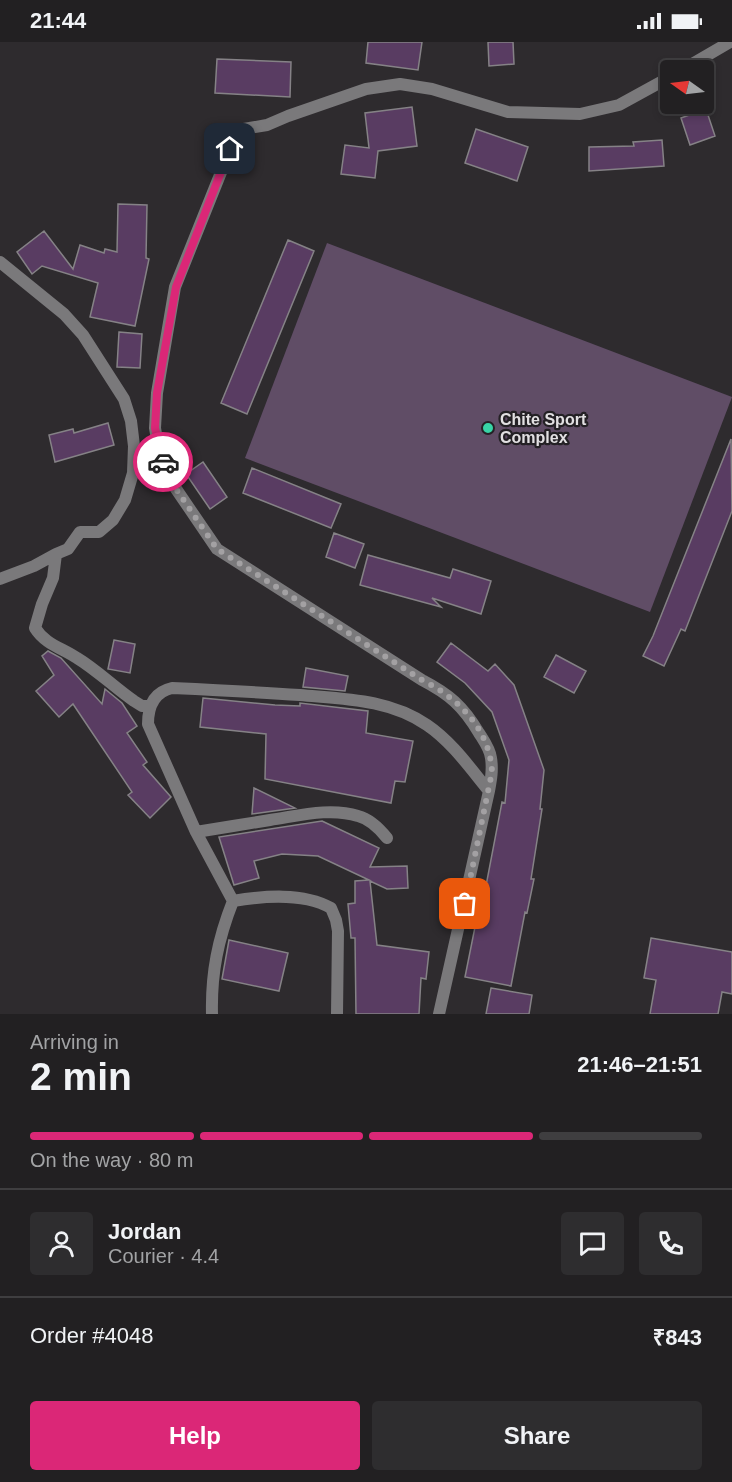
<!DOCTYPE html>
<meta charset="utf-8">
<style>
body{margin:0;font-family:Arial,sans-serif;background:#2e2d2f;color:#f1f3f6;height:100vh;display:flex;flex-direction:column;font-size:22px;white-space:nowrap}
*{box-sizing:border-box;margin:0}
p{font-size:20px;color:#a2a3a5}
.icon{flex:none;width:33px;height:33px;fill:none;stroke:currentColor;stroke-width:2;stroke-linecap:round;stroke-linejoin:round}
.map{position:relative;height:972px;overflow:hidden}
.sheet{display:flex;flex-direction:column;background:#222022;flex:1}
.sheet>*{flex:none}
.needle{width:39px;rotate:284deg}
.fabs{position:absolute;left:660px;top:18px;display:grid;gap:12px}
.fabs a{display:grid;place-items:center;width:54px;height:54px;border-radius:6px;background:#222022;box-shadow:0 3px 9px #0003,0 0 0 2px #3f3e40;font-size:30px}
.pin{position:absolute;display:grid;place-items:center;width:51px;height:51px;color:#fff;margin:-26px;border-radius:12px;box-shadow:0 3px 9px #0006}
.courier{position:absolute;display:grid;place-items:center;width:60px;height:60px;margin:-30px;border:4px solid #db2777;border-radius:50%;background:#fff;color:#222;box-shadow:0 2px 8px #0007}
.overview em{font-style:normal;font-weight:700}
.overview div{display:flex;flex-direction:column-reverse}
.overview{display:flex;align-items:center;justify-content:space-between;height:102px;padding:0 30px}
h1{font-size:39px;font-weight:700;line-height:45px}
.bar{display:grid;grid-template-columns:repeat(4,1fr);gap:9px 6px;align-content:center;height:72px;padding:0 30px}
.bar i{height:8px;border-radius:4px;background:#3f3e40}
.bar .active{background:#db2777}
.bar p{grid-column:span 4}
.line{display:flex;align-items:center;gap:15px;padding:0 30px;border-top:2px solid #3f3e40}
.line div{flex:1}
.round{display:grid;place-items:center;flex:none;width:63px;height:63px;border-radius:6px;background:#2e2d2f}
.cta{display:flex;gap:12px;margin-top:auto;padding:12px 30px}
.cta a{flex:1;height:69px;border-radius:6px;background:#db2777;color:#fff;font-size:24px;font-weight:700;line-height:69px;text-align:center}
.cta a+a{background:#2e2d2f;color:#f1f3f6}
.status{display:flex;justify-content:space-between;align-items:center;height:42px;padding:0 30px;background:#222022;direction:ltr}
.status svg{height:16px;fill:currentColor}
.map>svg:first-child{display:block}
</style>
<div class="status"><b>21:44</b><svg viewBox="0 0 49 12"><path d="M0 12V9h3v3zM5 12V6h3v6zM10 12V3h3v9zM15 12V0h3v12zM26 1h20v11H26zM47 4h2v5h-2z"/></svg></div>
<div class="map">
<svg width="732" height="972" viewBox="0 0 732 972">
<rect width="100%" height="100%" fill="#2e2b2e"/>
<path fill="#604d66" d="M 327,201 L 732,355 L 650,570 L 245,416 Z"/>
<path fill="#593c62" stroke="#858286" stroke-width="1.5" d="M 368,0 L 422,0 L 418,28 L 366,21 Z
M 488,0 L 513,0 L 514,22 L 489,24 Z
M 217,17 L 291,20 L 290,55 L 215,51 Z
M 412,65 L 417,104 L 378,109 L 375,136 L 341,132 L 345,103 L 369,106 L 365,71 Z
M 706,67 L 715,94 L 690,103 L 681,76 Z
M 476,87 L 528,105 L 517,139 L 465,121 Z
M 662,98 L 664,124 L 589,129 L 589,105 L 634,104 L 633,100 Z
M 118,162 L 147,163 L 146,216 L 149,217 L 135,284 L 90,275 L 98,241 L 42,224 L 32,232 L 17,210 L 44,189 L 73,227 L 80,203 L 104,211 L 105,207 L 117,210 Z
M 288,198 L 314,209 L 247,372 L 221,361 Z
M 119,290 L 142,292 L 140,326 L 117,325 Z
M 108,381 L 114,403 L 55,420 L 49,393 L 73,387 L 74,391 Z
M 731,397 L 732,469 L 685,589 L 681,587 L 664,624 L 643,614 L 653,594 Z
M 203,420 L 227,455 L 210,467 L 186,432 Z
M 252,426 L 341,462 L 331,486 L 243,451 Z
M 334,491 L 364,502 L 355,526 L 326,515 Z
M 368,513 L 450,536 L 453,527 L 491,539 L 481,572 L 432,556 L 441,565 L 360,543 Z
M 114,598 L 135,602 L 130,631 L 108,627 Z
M 451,601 L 488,629 L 495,622 L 514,643 L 544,728 L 540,767 L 542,767 L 531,837 L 534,837 L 527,871 L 525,870 L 511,944 L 465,935 L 478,870 L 481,870 L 502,760 L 505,761 L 509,718 L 492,670 L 465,641 L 437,620 Z
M 48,609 L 61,616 L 102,662 L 105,647 L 122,661 L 137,684 L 127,691 L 147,720 L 143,723 L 171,755 L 150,776 L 128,753 L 132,750 L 73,662 L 59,675 L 36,649 L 54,633 L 42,614 Z
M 556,613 L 586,629 L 574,651 L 544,635 Z
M 306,626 L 348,634 L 345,649 L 303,645 Z
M 203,656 L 275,663 L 300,664 L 300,661 L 368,669 L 366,691 L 413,699 L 405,740 L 395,739 L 391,761 L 265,737 L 266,692 L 200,685 Z
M 254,746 L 295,766 L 252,772 Z
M 322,779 L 379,806 L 370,825 L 407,824 L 408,846 L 387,847 L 370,839 L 377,903 L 429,910 L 426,937 L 421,936 L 419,972 L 356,972 L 355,896 L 351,896 L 348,862 L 355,861 L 355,839 L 369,838 L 318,814 L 282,812 L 254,819 L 259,836 L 234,843 L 219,795 Z
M 651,896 L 732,910 L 732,952 L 722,950 L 718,972 L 650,972 L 656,938 L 644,936 Z
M 229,898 L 288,911 L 279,949 L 222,937 Z
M 491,946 L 532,953 L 529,972 L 486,972 Z"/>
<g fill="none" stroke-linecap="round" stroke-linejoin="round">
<path stroke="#7a797b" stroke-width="12" d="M 682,28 L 730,0
M 0,220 L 64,272 L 83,293 L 124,357 L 131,379 L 134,404 L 133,431 L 125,458 L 113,478 L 99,490 L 80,490 L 68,507 L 56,512 L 53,536 L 42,562 L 35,586 C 45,602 62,606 77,616 C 97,628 115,646 134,659 L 142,664 L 150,664
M 0,537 L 34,524 L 56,512
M 196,790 C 221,786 245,782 270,778 C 298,774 330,765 358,774 C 370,777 379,786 387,796
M 233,859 C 263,854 303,850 331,866 L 336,878 L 338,889 L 337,972
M 212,972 C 211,931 218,897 233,859 L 196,790 L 148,682 C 148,664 154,650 172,646 C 215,648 257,650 300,653 C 344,657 389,657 427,683 C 452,700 470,726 489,749
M 439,972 L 489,749 C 491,738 493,728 491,716 C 490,707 484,699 479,691 C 463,664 449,652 422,638 L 217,507 L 172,441 L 160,415 L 155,386 L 157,351 L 175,245 L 238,88 L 267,83 L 288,74 L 366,47 L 400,42 L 432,47 L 508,70 L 580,72 L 619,63 L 670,35"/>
</g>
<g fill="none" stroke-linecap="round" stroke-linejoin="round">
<path stroke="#a3a1a3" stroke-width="6" stroke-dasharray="0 10.8" d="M 163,420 L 172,441 L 217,507 L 422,638 C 458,656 490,687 492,730 L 465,862"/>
<path stroke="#db2777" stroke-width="8" d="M 163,420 L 155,386 L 157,351 L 176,245 L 230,107"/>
</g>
<circle fill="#38d4a6" stroke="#242125" stroke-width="2" cx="488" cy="386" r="6"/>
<g text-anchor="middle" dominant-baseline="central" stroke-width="4.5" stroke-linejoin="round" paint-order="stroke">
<g font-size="16" font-weight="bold" fill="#e2e0e2" stroke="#242125" text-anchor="start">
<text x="500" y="377">Chite Sport<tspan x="500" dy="18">Complex</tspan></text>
</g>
</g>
</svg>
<div class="fabs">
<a><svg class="needle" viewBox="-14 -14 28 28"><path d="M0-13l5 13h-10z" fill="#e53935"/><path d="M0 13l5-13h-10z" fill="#a2a3a5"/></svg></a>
</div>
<div class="pin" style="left:465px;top:862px;background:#ea580c"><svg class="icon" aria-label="bag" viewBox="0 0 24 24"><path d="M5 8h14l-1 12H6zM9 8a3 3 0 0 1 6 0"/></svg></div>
<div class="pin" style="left:230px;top:107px;background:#1f2937"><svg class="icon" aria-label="home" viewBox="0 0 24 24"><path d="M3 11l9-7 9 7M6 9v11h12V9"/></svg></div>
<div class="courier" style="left:163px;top:420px"><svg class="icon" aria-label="car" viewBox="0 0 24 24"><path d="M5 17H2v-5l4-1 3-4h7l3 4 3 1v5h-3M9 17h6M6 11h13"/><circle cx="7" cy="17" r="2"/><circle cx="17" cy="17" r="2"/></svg></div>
</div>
<section class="sheet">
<div class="overview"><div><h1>2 min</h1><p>Arriving in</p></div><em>21:46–21:51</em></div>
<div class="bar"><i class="active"></i><i class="active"></i><i class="active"></i><i></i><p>On the way · 80 m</p></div>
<div class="line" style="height:108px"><a class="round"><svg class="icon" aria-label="person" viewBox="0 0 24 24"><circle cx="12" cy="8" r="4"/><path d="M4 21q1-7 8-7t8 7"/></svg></a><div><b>Jordan</b><p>Courier · 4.4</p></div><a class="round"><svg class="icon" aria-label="chat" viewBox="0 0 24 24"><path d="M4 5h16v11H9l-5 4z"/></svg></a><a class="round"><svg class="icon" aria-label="phone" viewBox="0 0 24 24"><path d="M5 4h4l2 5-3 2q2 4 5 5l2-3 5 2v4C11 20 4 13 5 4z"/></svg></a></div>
<div class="line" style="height:78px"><div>Order #4048</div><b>₹843</b></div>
<div class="cta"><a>Help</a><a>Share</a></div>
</section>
